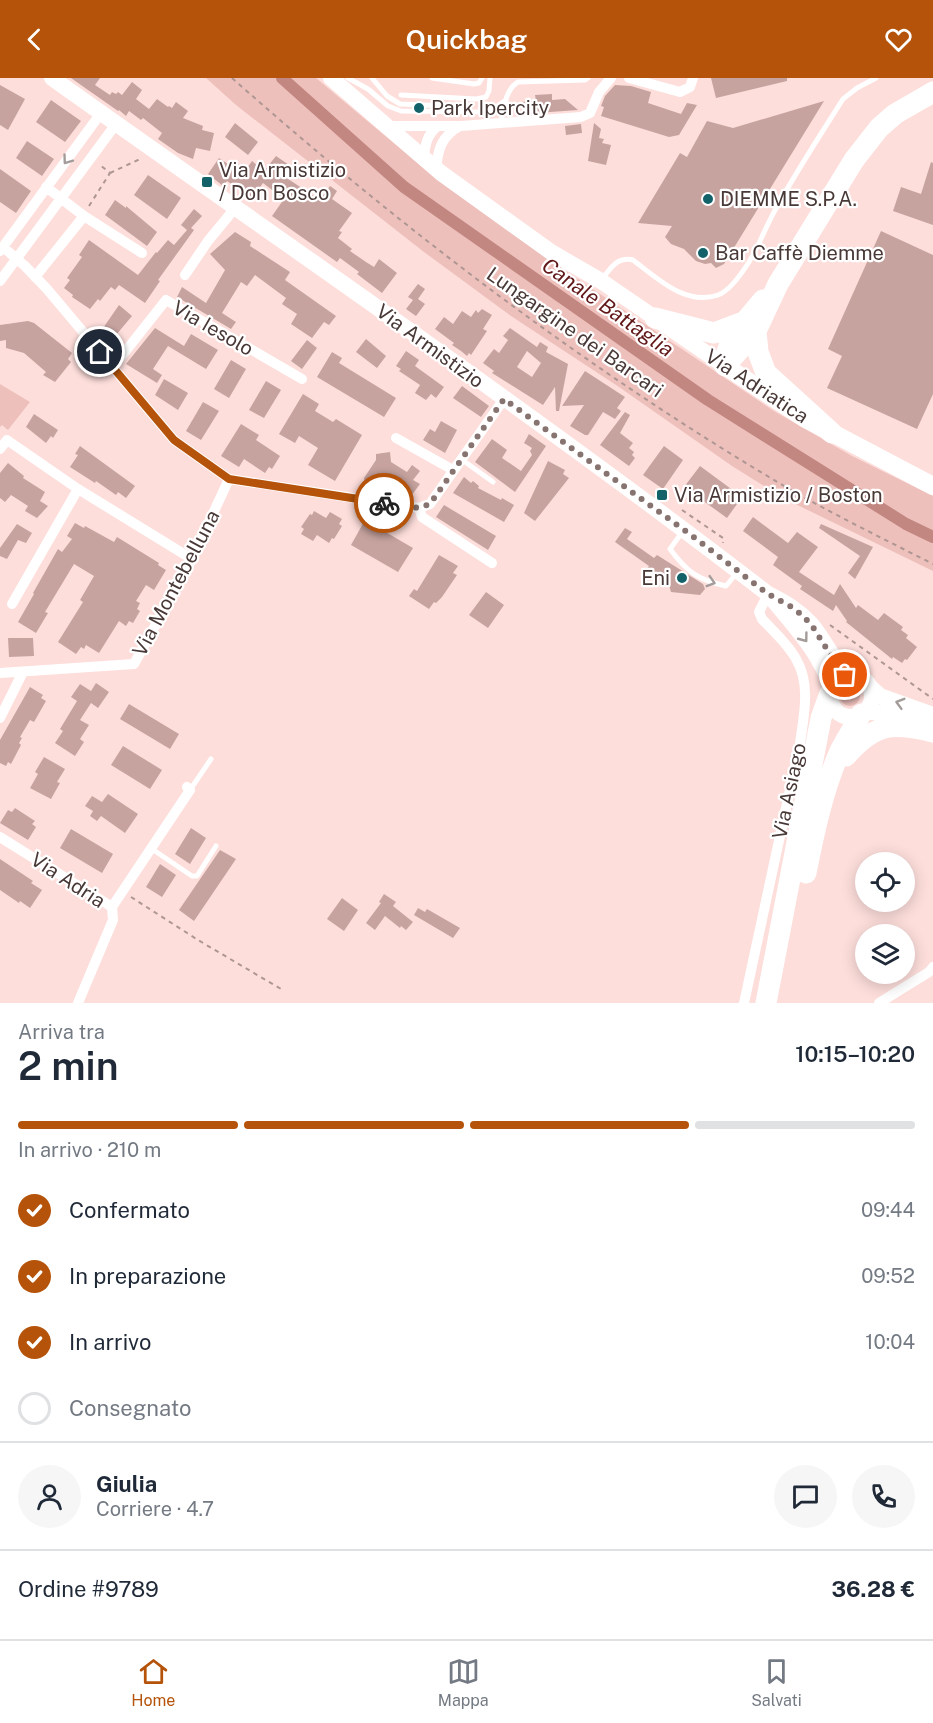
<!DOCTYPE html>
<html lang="it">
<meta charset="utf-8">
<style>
body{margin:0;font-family:"Public Sans",sans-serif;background:#f6f6f7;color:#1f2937;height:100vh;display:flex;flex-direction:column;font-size:22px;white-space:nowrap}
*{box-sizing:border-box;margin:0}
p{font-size:20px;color:#747a83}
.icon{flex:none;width:33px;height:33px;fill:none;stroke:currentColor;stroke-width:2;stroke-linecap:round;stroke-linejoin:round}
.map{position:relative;height:925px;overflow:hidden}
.sheet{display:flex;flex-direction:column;background:#fff;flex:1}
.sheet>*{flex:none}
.buttons{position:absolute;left:855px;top:774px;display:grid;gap:12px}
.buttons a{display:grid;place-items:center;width:60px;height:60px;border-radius:50%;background:#fff;box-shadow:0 3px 15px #0003;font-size:30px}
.pin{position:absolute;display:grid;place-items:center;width:51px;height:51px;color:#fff;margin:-26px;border:3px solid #fff;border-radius:50%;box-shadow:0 2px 6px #0007}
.courier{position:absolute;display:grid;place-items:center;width:60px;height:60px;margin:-30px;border:4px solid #b45309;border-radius:50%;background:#fff;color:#222;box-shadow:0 2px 8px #0007}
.headline em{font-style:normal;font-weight:600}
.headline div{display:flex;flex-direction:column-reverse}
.headline{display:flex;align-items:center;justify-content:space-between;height:102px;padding:0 18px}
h1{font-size:39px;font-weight:600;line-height:45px}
.bar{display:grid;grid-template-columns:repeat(4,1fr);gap:9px 6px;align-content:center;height:72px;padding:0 18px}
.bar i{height:8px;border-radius:4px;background:#e0e1e3}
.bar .current{background:#b45309}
.bar p{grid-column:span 4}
.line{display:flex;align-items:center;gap:15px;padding:0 18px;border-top:2px solid #e0e1e3}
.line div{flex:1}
.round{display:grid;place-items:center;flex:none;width:63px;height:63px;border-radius:32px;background:#f6f6f7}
ol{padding:0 18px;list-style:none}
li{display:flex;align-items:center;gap:18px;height:66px}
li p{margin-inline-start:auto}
li .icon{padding:6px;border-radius:50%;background:#b45309;color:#fff;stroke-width:4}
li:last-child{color:#747a83}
li i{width:33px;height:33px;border:3px solid #e0e1e3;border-radius:50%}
header{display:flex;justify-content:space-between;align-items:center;height:78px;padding:0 18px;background:#b45309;color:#fff;font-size:27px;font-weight:600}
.tab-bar{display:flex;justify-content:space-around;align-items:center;height:84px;border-top:2px solid #e0e1e3;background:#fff;font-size:16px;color:#747a83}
.tab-bar a{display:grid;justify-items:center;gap:3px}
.tab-bar .current{color:#b45309}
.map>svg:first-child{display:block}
</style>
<header><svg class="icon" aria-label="back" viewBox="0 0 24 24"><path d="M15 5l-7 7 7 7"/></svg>Quickbag<svg class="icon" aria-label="heart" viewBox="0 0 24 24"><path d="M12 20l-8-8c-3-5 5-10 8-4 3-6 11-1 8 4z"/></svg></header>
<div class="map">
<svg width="933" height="925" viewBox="0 0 933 925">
<rect width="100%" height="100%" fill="#fddedb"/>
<path fill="#eec0bc" d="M 206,0 L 316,0 L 438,102 L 548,181 L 774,333 L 852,378 L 933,418 L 933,493 L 785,421 L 732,388 L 619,309 L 511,238 L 424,174 L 236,27 Z
M 0,306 L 30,324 L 8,352 L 2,347 L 0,349 Z
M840 618a10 10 0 1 1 20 0a10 10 0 1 1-20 0Z"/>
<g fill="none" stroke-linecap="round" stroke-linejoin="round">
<path stroke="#c38781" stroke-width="12" d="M 282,0 L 404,109 L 708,322 L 906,446 L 933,459"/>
</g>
<path fill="#c7a39f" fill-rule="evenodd" d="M 71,0 L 100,0 L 95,7 L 110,17 L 112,14 L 116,16 L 118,14 L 122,17 L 132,4 L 142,12 L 136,21 L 149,31 L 157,21 L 168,29 L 169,28 L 172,30 L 176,24 L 188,33 L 183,40 L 203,48 L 202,52 L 214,55 L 210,73 L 196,70 L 193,81 L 178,75 L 158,61 L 162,55 L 143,40 L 141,42 L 129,33 L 126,38 L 119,32 L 118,33 Z
M 711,0 L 787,0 L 787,3 L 716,20 Z
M 0,7 L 25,21 L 8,52 L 0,47 Z
M 615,7 L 631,8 L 651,14 L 648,25 L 681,36 L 687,25 L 697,27 L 679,57 L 669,59 L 601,38 L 604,29 L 601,28 L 605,18 Z
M 552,16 L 552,22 L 565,21 L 578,32 L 522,36 L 521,24 L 536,23 L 535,17 Z
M 51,22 L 81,43 L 65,64 L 36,44 Z
M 824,23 L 724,186 L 716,190 L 711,185 L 705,186 L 696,183 L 684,171 L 671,166 L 665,159 L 672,148 L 638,145 L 680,75 L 687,79 L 707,43 L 733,50 Z
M 235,45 L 258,64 L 248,77 L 225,59 Z
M 594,45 L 601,51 L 599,60 L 604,61 L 602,65 L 611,67 L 606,87 L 588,83 Z
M 581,46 L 582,55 L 566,57 L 565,48 Z
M 27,63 L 54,81 L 42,98 L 16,80 Z
M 276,78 L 289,87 L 282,97 L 320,122 L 330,108 L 337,113 L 332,121 L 352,135 L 339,153 L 342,154 L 338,160 L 352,171 L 350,173 L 366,184 L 374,189 L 379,181 L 397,195 L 382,215 L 357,196 L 359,194 L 340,180 L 337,184 L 272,138 L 284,121 L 263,105 L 252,120 L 227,103 L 223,108 L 208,96 L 219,80 L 243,96 L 252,83 L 264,93 Z
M 931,84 L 933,85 L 933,147 L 893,133 L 901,109 L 921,116 Z
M 0,91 L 31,113 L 16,135 L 0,124 Z
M 148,97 L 181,120 L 167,141 L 134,117 Z
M 115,122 L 126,130 L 126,128 L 157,154 L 147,168 L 105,137 Z
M 194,131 L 202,138 L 191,150 L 194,152 L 158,202 L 160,203 L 145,225 L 119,207 L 115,212 L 111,209 L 100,223 L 98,221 L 90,231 L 72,219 L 73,217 L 64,210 L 70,202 L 67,200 L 82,179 L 79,177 L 89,162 L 138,197 L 156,174 L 157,175 L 168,162 L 174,167 L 187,152 L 181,147 Z
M 881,153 L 933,177 L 933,316 L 917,351 L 827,310 L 842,278 L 828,271 Z
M 235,154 L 251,164 L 250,168 L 290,194 L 285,202 L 336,238 L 329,247 L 324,244 L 312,260 L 291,246 L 297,236 L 282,226 L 286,220 L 255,197 L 247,208 L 241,204 L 222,235 L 236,244 L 231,251 L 177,219 L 182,209 L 206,225 L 225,192 L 210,176 Z
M 418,206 L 425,211 L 418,221 L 425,226 L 416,238 L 406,231 L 413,222 L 408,219 Z
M 119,227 L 132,238 L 111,263 L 101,253 Z
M 482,231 L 492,237 L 483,251 L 487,253 L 471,277 L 469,275 L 467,278 L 461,273 L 452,267 L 454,265 L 435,251 L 444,239 L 453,246 L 462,233 L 471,239 L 476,232 L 478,235 Z
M 28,243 L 34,245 L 72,275 L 68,281 L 71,284 L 55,304 L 43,297 L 46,294 L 24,275 L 6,270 L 6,262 L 0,263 L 0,247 Z
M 155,250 L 184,268 L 191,256 L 218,272 L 206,291 L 168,268 L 153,291 L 162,297 L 157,305 L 126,286 Z
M 510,250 L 537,269 L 540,264 L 548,269 L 546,274 L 568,286 L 559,333 L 556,333 L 555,309 L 543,327 L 492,295 L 494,293 L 483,285 L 494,271 L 499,275 L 508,262 L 503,258 ZM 527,273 L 541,285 L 532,299 L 517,289 Z
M 366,261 L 386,278 L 377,290 L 356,274 Z
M 307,262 L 317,270 L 302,291 L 291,283 Z
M 406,273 L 419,282 L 415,288 L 444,309 L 436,320 L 431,316 L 426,322 L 415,315 L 420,307 L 399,293 L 401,291 L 396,288 Z
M 332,274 L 342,280 L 339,285 L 396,320 L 384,339 L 317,299 Z
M 231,282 L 246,291 L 229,320 L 214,311 Z
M 585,293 L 625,319 L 617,330 L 621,333 L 615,341 L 603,334 L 588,357 L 585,357 L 570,348 L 584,327 L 562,328 Z
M 164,301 L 188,315 L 178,332 L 155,317 Z
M 266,303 L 281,312 L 264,340 L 249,332 Z
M 462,308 L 489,328 L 481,339 L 453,320 Z
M 303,316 L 319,326 L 315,333 L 333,344 L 336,341 L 362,357 L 335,403 L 308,387 L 318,370 L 299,358 L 295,365 L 279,356 Z
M 203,324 L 219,333 L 201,362 L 186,353 Z
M 625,334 L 630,337 L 620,355 L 633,365 L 629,370 L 634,374 L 632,377 L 635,380 L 629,388 L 600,367 Z
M 34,336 L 58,352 L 53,360 L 51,358 L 46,365 L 26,349 Z
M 441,343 L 457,352 L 445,375 L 423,362 L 430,351 L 435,354 Z
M 241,346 L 259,357 L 256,362 L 280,378 L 272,391 L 269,389 L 265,395 L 244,381 L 239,389 L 221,378 Z
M 529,356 L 546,368 L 515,414 L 475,384 L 492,361 L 507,372 L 502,380 L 521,393 L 532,377 L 530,373 L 532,370 L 524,365 Z
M 80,368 L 135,408 L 126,420 L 118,414 L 116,417 L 96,403 L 95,405 L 70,389 L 78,377 L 75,376 Z
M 664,368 L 683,382 L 663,411 L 643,397 Z
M 390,374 L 391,384 L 407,394 L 412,387 L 420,393 L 413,402 L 420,406 L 411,418 L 390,402 L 382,412 L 373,408 L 365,408 L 364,400 L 376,382 L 376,376 Z
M 548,383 L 565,392 L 563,396 L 569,400 L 535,443 L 524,435 Z
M 8,385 L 24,398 L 23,400 L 45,414 L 40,423 L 48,428 L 37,440 L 25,433 L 28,428 L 11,417 L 5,424 L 0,420 L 0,395 Z
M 700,388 L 742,419 L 727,440 L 684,409 Z
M 464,399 L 471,405 L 473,403 L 479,408 L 478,410 L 501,422 L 502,420 L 514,427 L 504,444 L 453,415 Z
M 444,427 L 496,458 L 488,472 L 436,439 Z
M 314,433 L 326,440 L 330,434 L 342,441 L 339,446 L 342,448 L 334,461 L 332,460 L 329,465 L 317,457 L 313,463 L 301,456 L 304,451 L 301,449 L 310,436 L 312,437 Z
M 753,439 L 788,465 L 797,454 L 818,469 L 799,494 L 834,517 L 840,506 L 856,530 L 858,527 L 878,542 L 884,535 L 903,549 L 901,552 L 908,557 L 906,560 L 917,569 L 907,582 L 905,581 L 902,585 L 893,579 L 892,581 L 846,544 L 847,543 L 836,527 L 833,533 L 800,511 L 802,508 L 773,487 L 778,479 L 743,453 Z
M 365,442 L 413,470 L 398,494 L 351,467 Z
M 75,445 L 84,450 L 85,448 L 114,464 L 117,459 L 159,485 L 158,487 L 166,492 L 154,512 L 146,507 L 136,523 L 140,525 L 137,531 L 140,533 L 133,545 L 129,543 L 126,548 L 119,543 L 99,575 L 86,567 L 84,571 L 81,569 L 76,576 L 58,564 L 83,524 L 80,522 L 94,498 L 74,486 L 45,534 L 48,535 L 36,555 L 18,544 L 34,516 L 33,515 L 58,471 L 62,474 L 72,461 L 67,458 Z
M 17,446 L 32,455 L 26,465 L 18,462 L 7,481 L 0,478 L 0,470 Z
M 821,446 L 873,469 L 855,501 L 848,495 L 860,478 L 819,450 Z
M 625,450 L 632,454 L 627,461 L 654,480 L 657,477 L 703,506 L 705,511 L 700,517 L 671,514 L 669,507 L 646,492 L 649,488 L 615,464 Z
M 439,477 L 458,488 L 453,495 L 457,497 L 442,519 L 436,525 L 434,524 L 429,531 L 409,518 L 414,511 L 417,513 Z
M 486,514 L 504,527 L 488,550 L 469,537 Z
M 8,560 L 33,560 L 34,578 L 9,579 Z
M 96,605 L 109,614 L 98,630 L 91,625 L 80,642 L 89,647 L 80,661 L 84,664 L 75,678 L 55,665 L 63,653 L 60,651 L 77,623 L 71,619 L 80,606 L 91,613 Z
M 30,609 L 43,617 L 41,620 L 46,623 L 34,644 L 30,642 L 20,659 L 22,660 L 19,665 L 21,667 L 11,686 L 8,684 L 6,688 L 0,685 L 0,662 Z
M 129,626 L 179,656 L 170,671 L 120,641 Z
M 123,668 L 162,692 L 150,711 L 111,687 Z
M 44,679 L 65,691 L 57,704 L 60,705 L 51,721 L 30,710 L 38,696 L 35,694 Z
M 108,716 L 138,736 L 125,755 L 101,738 L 97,743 L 90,738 L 93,733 L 85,728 L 92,718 L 102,724 Z
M 15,730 L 35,743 L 32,746 L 36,749 L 28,762 L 0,745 L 8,732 L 12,734 Z
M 191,750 L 206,760 L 190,786 L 175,776 Z
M 71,751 L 113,776 L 102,795 L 60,770 Z
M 220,772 L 236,781 L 194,843 L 179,832 Z
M 0,781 L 33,803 L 31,805 L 42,812 L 30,830 L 20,823 L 19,825 L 0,812 Z
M 160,786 L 176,797 L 162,819 L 146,809 Z
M 384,816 L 396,824 L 393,828 L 413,844 L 406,852 L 401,848 L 400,850 L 385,838 L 375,852 L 366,845 L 381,825 L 379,824 Z
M 342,820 L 358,832 L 344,853 L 327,841 Z
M 418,830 L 425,834 L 427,831 L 460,850 L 453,860 L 414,837 Z"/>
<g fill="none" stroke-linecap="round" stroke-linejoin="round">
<path stroke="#ae9693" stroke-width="2" stroke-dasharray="4.5 4.5" stroke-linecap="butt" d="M 232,0 C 399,148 577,284 769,399 C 822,431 878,458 933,486
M 110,95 L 138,82 L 141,78
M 89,128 L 110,95 L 100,87
M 682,432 L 723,460 L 723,465
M 830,547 L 933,621
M 131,819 L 198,862 L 281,911"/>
<path stroke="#fff" stroke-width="5" d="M 348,0 L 368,11 L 388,28 L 401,33 L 489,34 L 506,22
M 372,0 L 387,18 L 400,26 L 469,29
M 432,0 L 474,6 L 479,5 L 482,0
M 401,17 L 476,21 L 486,19 L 489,13 L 490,0
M 501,44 C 504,30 505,12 518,4 L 585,2 L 588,0
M 602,201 C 611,190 617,178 633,182 C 657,200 685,228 718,217 C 730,213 742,195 749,184 C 760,166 767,145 778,127 C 798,91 821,56 843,21 L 857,10 L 876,0
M 461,381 L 493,404
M 683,453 L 670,471 C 687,494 698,502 726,508 L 736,496
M 190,712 L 211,681
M 152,771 L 192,798 L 197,798 L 216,768"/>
<path stroke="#fff" stroke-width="10" d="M 629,0 L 680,14 L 690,9 L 693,0
M 388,48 L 461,48 L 581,39 L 590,35 L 599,14 L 611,0
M 424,80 C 425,67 427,56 438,48
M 436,91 C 438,70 442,58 460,48
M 46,109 L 84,138 L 142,175
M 3,169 L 25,188 L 47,211 L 174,362 L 229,401 L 419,430 L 430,426 L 504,321
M 0,173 L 101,35
M 185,197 L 208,163 L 236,129
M 35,199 L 84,138
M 0,203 L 116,46
M 113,289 L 166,222 L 302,301
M 396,360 L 453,392
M 0,371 L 7,362 L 78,411 L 192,481
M 419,430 L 422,439 L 492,485
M 12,526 L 78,411
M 0,595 L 134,586 L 192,481 L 229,401
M 0,640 L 23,594
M 0,759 L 112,829
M 112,829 L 190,712 L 187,709
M 78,925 L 113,842 L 112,829
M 744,925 L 800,665 C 804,637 811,606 796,581 C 788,566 773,553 762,541 L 759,534 L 768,516
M 879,925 L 929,894 L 933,889"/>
<path stroke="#fff" stroke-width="16" d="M 52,0 C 292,171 535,336 768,516 C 784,524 798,532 811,546 C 826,563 832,585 853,597
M 331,0 L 441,95 L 551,174 L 601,203 L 725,288
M 774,523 C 796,550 821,576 831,610
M830 618a21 21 0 1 1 42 0a21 21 0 1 1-42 0Z
M 869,608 L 880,618 L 933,637
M 865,633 L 888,636 L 914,644"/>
<path stroke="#fff" stroke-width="18" d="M 725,288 L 804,340 L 933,408"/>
<path stroke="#fff" stroke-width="21" d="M 655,240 L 714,255 L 743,244
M 756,253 L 758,274 L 766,295 L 832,355
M 726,277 L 732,259 L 763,222
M 725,288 L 756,253 L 778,206 L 854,82 L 879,50 L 895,36 L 933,14
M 846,678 C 875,645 892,644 933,654
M 806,795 C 814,754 823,712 840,673 C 846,661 854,649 861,636
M 766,925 L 821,640 L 830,615"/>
</g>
<defs><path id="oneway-chevron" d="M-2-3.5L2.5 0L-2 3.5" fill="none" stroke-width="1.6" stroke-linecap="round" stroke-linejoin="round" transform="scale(1.5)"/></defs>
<g stroke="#a49c9b">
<use href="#oneway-chevron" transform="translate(67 82) rotate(126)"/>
<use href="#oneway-chevron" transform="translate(711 504) rotate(17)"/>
<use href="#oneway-chevron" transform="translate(804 560) rotate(53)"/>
<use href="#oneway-chevron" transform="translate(900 625) rotate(-164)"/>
</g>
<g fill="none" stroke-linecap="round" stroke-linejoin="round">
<path stroke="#877370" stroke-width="6" stroke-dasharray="0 10.8" d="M 384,425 L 419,430 L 430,426 L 504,321 L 691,457 L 768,516 L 795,531 L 811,546 L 830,576 L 843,591 L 853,597 L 845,597"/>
<path stroke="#b45309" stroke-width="8" d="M 100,274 L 174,362 L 229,401 L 384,425"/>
</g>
<g fill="#13626a" stroke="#fff" stroke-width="2">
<circle cx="419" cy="30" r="6"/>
<rect x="201" y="98" width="12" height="12" rx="3"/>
<circle cx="708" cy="121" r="6"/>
<circle cx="703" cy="175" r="6"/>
<rect x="656" y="411" width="12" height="12" rx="3"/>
<circle cx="682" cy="500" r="6"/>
</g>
<g text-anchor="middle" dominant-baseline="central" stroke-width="4.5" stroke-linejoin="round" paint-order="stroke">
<g font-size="20" fill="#483937" stroke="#fff" text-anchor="start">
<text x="431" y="30">Park Ipercity</text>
<text x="219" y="92">Via Armistizio<tspan x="219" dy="23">/ Don Bosco</tspan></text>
<text x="720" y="121">DIEMME S.P.A.</text>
<text x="715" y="175">Bar Caffè Diemme</text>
<text x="674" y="417">Via Armistizio / Boston</text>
<text x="670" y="500" text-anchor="end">Eni</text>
</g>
<g font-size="20" fill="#483937" stroke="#fff">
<text transform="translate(213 250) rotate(30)">Via Iesolo</text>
<text transform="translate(575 254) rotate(35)">Lungargine dei Barcari</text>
<text transform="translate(430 268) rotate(36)">Via Armistizio</text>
<text transform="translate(757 308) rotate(33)">Via Adriatica</text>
<text transform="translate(176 505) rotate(-62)">Via Montebelluna</text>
<text transform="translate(789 713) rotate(-78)">Via Asiago</text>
<text transform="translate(68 802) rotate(33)">Via Adria</text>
</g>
<g font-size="21" font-style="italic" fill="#611717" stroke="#fff">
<text transform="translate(608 229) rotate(35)">Canale Battaglia</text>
</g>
</g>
</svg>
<div class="buttons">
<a><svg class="icon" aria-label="locate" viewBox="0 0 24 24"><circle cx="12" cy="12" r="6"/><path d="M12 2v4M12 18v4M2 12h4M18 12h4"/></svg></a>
<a><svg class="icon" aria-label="layers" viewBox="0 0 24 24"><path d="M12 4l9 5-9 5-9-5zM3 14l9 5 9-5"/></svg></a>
</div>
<div class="pin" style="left:845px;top:597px;background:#ea580c"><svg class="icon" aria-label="bag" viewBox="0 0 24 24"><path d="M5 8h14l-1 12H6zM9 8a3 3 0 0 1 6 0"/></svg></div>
<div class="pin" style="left:100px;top:274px;background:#1f2937"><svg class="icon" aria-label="home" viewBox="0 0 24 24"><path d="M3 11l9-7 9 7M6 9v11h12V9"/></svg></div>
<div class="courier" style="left:384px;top:425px"><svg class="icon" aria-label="bike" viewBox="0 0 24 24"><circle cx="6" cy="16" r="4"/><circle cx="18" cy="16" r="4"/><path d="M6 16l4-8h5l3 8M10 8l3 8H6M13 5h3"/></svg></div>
</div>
<section class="sheet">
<div class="headline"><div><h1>2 min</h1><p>Arriva tra</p></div><em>10:15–10:20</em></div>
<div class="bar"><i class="current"></i><i class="current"></i><i class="current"></i><i></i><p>In arrivo · 210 m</p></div>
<ol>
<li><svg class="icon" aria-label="check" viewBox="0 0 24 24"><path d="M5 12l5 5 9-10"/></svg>Confermato<p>09:44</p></li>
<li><svg class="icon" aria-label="check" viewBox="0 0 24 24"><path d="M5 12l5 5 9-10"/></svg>In preparazione<p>09:52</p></li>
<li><svg class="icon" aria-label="check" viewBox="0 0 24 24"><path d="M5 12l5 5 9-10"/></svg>In arrivo<p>10:04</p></li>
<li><i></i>Consegnato</li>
</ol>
<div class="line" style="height:108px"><a class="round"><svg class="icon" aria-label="person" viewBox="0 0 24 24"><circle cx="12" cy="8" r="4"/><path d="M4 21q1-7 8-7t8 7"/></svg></a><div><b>Giulia</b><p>Corriere · 4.7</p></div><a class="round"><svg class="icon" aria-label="chat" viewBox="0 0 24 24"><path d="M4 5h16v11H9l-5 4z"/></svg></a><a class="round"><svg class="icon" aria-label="phone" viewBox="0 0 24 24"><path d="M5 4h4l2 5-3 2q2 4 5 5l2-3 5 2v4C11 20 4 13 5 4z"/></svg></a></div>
<div class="line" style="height:78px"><div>Ordine #9789</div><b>36.28 €</b></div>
</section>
<nav class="tab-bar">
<a class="current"><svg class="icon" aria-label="home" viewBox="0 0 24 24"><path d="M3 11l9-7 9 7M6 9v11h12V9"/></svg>Home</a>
<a><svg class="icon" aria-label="map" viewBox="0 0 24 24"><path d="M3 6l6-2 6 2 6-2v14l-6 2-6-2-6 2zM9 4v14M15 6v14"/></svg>Mappa</a>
<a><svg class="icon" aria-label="saved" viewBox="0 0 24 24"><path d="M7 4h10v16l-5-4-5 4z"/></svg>Salvati</a>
</nav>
